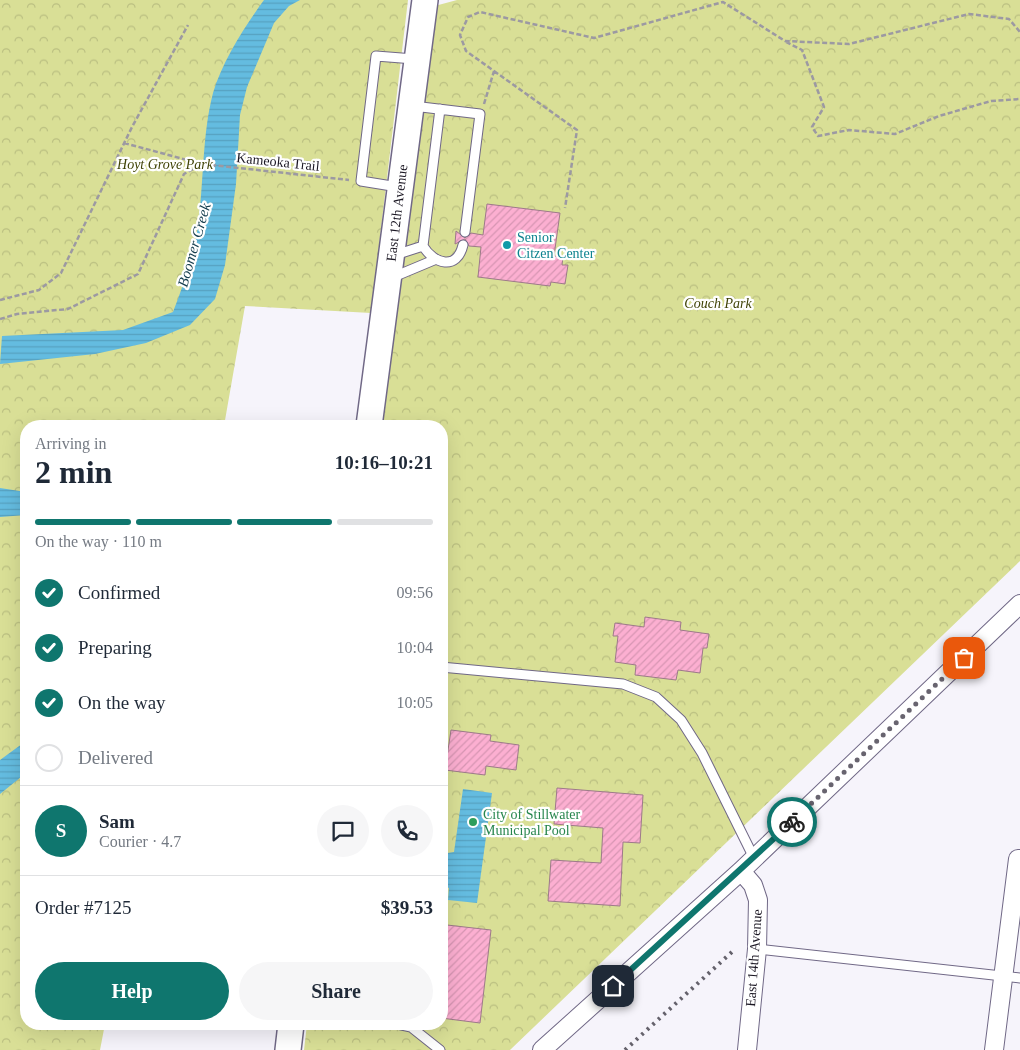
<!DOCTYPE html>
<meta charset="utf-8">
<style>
body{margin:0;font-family:Georgia,serif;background:#f6f6f7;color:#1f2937;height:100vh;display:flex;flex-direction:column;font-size:19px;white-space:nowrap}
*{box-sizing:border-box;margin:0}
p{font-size:16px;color:#747a83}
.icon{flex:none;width:28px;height:28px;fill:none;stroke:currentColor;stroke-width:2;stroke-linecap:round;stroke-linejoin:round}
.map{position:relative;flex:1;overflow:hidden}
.sheet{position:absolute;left:20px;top:420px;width:428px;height:610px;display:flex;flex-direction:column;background:#fff;border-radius:20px;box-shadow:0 5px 20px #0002}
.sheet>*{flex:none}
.pin{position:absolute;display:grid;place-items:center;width:42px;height:42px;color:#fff;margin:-21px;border-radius:10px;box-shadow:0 2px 8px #0006}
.courier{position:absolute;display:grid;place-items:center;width:50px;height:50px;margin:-25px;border:4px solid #0f766e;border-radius:50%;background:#fff;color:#222;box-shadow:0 1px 6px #0007}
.overview em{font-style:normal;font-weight:700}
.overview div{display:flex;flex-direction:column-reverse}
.overview{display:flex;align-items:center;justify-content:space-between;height:85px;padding:0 15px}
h1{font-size:32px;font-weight:700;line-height:38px}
.bar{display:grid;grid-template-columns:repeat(4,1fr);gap:8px 5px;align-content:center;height:60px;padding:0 15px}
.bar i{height:6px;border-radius:4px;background:#e0e1e3}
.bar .on{background:#0f766e}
.bar p{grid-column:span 4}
.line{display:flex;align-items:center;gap:12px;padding:0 15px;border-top:1px solid #e0e1e3}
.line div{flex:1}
.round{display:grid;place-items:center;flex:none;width:52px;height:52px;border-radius:26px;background:#f6f6f7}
ol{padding:0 15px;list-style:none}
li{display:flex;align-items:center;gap:15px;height:55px}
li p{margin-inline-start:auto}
li .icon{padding:5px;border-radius:50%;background:#0f766e;color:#fff;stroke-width:4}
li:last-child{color:#747a83}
li i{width:28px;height:28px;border:2px solid #e0e1e3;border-radius:50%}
.action{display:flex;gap:10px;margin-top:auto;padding:10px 15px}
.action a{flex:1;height:58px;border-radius:30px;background:#0f766e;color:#fff;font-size:20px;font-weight:700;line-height:58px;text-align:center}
.action a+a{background:#f6f6f7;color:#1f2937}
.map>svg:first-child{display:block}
</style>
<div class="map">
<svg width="1020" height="1050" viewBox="0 0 1020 1050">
<defs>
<pattern id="park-crowns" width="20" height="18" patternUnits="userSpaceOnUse" patternTransform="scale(1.25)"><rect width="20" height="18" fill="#d9df96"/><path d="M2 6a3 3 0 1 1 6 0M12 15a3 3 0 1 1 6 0" fill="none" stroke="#babf81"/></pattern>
<pattern id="water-rules" width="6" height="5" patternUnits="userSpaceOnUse" patternTransform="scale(1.25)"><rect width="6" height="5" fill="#64bce0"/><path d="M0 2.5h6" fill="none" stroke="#56a1c0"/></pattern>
<pattern id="building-hatch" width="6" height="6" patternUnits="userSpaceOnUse" patternTransform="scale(1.25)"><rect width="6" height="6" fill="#fcafd1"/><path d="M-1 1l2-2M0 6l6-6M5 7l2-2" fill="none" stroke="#d796b3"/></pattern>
</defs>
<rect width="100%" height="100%" fill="#f6f4fb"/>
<path fill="url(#park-crowns)" d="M 0,0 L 408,0 L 371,313 L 245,306 L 224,426 L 26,426 L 26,1024 L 105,1024 L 100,1050 L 0,1050 Z
M 457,0 L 1020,0 L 1020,561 L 510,1050 L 304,1050 L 307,1024 L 441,1024 L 441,426 L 380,426 L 431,7 Z"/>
<path fill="url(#water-rules)" d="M 264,0 L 300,0 L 289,6 L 274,23 L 247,87 L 240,115 L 236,184 L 225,265 L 215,299 L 190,325 L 146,343 L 95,354 L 0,364 L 2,336 L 123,330 L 173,312 C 184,283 194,256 198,225 C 204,182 202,135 213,93 C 222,62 245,26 264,0 Z
M 0,488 L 26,492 L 26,515 L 0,517 Z
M 26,741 L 26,773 L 0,794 L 0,760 Z
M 463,789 L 492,793 L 477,903 L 448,900 L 449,888 L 441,885 L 441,854 L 454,852 Z"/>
<path fill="url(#building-hatch)" stroke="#9d7a89" d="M 487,204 L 560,213 L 554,256 L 563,257 L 562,265 L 568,265 L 565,284 L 551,282 L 550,286 L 478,277 L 481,247 L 469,246 L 465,239 L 455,244 L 456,231 L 465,238 L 471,233 L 483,235 Z
M 645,617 L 681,622 L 680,630 L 709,634 L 707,648 L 703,648 L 700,673 L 678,670 L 676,680 L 635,675 L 636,665 L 615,662 L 618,636 L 613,636 L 615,623 L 644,627 Z
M 451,730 L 491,735 L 490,741 L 519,745 L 516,770 L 486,766 L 485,775 L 445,770 Z
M 557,788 L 643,795 L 640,843 L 623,842 L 620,906 L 548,901 L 551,860 L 601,863 L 603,828 L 554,824 Z
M 447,925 L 491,930 L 480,1023 L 441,1018 L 441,976 Z"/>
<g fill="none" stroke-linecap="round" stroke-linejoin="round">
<g stroke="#706886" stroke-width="11">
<path id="lane" d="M 413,106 L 480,114 L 465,232
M 440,109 L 423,246 C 434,264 457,271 463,245
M 398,187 L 361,181 L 376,56 L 414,59
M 395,255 L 423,246
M 391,278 L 434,260
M 441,667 L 623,684 L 656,697 L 681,720 L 702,753 L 754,858
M 757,949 L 1020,978
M 397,1024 L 411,1027 L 440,1050"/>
</g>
<g stroke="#706886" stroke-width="20">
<path id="street" d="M 741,871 L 753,885 L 758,900 L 757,949 L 747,1050
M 542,1050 L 741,871 L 1020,604
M 994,1050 L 1018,859 L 1020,859"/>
</g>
<g stroke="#706886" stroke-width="28">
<path id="secondary" d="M 369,426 L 425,0
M 288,1050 L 291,1024"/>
</g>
<path stroke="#9c99a2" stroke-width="2.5" stroke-dasharray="5 2.5" stroke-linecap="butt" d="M 786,42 L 802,50 L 824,107 L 812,127 L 818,136 L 849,130 L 895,134 L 939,116 L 991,101 L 1020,99
M 494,71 L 577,130 L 565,208
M 484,104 L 494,71 L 466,51 L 460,35 L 468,17 L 480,12 L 594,38 L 723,2 L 785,41 L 849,44 L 969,14 L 1009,19 L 1020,32
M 124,143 L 202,164 L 349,180
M 0,300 L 39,290 L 61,273 L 132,127 L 188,25
M 0,319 L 17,314 L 68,309 L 138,274 L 184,174 L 202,164"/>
<use href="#lane" stroke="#fff" stroke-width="9"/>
<use href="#street" stroke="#fff" stroke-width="18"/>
<use href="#secondary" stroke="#fff" stroke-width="25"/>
<path stroke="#64616b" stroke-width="4" stroke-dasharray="2.5 5" stroke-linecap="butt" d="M 625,1050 L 733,951"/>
</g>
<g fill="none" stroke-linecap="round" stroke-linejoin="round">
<path stroke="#68646f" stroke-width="5" stroke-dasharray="0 9" d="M 792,822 L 964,658"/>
<path stroke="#0f766e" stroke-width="6" d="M 613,986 L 792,822"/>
</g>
<circle fill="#0f9aa8" stroke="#fff" stroke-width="2" cx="507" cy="245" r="5"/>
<circle fill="#2e9e5b" stroke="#fff" stroke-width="2" cx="473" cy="822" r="5"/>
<g text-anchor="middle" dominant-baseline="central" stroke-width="4.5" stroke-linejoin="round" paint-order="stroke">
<g font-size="14" fill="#1b1723" stroke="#fff">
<text transform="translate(278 162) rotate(6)">Kameoka Trail</text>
<text transform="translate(397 213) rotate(-83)">East 12th Avenue</text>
<text transform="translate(754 958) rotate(-86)">East 14th Avenue</text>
</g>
<g font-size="14" font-style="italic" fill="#3f4205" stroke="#fff">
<text x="165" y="164">Hoyt Grove Park</text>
<text x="718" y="303">Couch Park</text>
</g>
<g font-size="14" fill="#0d838f" stroke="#fff" text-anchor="start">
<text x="517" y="237">Senior<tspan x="517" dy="16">Citzen Center</tspan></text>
</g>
<g font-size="14" fill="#27864d" stroke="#fff" text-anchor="start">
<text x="483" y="814">City of Stillwater<tspan x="483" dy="16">Municipal Pool</tspan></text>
</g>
<g font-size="15" font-style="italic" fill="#194050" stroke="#fff">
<text transform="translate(194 245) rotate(-74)">Boomer Creek</text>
</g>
</g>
</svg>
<div class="pin" style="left:964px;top:658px;background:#ea580c"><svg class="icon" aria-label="bag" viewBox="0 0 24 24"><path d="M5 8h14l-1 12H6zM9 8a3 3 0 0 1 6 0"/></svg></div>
<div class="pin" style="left:613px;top:986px;background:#1f2937"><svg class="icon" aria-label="home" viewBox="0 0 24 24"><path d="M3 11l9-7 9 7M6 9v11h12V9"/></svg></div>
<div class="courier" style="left:792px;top:822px"><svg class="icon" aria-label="bike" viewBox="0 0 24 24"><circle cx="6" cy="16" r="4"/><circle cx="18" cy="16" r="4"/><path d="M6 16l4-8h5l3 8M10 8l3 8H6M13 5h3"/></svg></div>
<section class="sheet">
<div class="overview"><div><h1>2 min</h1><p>Arriving in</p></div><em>10:16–10:21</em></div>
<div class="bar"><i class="on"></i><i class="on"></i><i class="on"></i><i></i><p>On the way · 110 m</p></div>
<ol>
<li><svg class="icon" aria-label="check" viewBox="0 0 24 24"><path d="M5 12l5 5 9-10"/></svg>Confirmed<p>09:56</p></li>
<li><svg class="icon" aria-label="check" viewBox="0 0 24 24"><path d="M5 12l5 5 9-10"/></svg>Preparing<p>10:04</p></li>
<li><svg class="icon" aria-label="check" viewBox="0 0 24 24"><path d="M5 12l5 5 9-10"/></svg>On the way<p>10:05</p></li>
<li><i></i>Delivered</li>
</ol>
<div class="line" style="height:90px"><b class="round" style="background:#0f766e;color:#fff">S</b><div><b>Sam</b><p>Courier · 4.7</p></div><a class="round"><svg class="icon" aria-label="chat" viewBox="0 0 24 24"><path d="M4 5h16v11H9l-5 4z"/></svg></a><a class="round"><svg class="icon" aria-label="phone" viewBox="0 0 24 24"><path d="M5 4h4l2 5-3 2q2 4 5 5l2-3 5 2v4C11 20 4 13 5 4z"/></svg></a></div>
<div class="line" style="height:65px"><div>Order #7125</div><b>$39.53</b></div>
<div class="action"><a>Help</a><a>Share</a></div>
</section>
</div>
